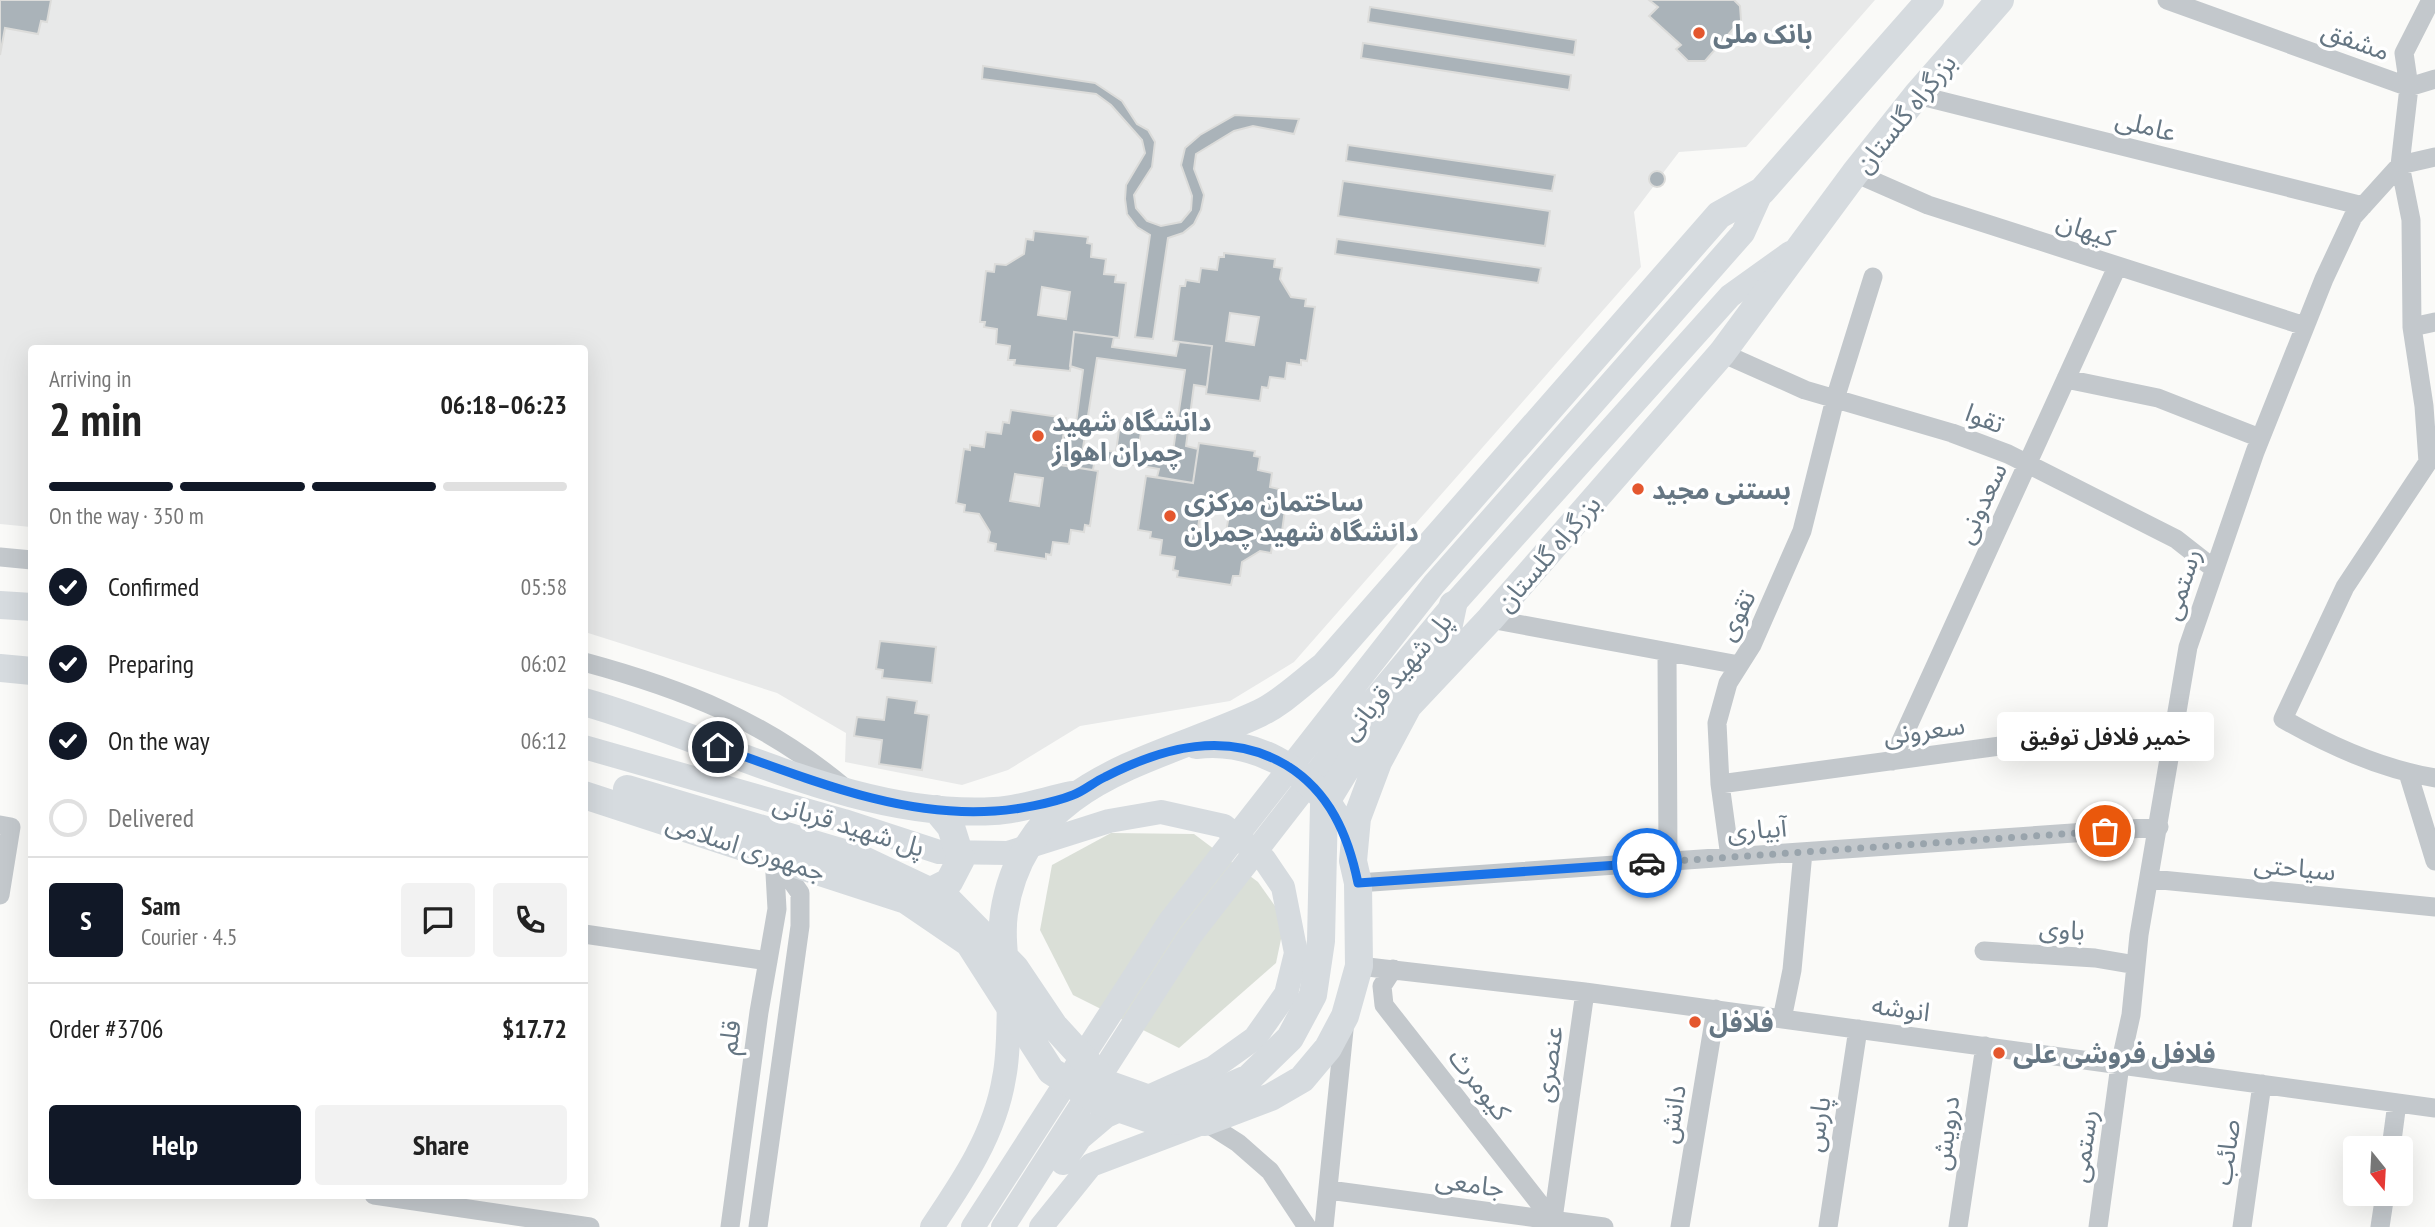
<!DOCTYPE html>
<meta charset="utf-8">
<style>
body{margin:0;font-family:"PT Sans Narrow","Noto Sans Arabic",sans-serif;background:#f2f2f2;color:#222;height:100vh;display:flex;flex-direction:column;font-size:26px;white-space:nowrap}
*{box-sizing:border-box;margin:0}
p{font-size:23px;color:#767676}
.icon{flex:none;width:38px;height:38px;fill:none;stroke:currentColor;stroke-width:2;stroke-linecap:round;stroke-linejoin:round}
.map{position:relative;flex:1;overflow:hidden}
.panel{position:absolute;left:28px;top:345px;width:560px;height:854px;display:flex;flex-direction:column;background:#fff;border-radius:7px;box-shadow:0 7px 28px #0002}
.panel>*{flex:none}
.needle{width:46px;rotate:162deg}
.controls{position:absolute;left:2343px;top:1136px;display:grid;gap:14px}
.controls a{display:grid;place-items:center;width:70px;height:70px;border-radius:7px;background:#fff;box-shadow:0 7px 28px #0002;font-size:35px}
.pin{position:absolute;display:grid;place-items:center;width:60px;height:60px;color:#fff;margin:-30px;border:4px solid #fff;border-radius:50%;box-shadow:0 2px 7px #0007}
.courier{position:absolute;display:grid;place-items:center;width:70px;height:70px;margin:-35px;border:5px solid #1a73e8;border-radius:50%;background:#fff;color:#222;box-shadow:0 2px 9px #0007}
.bubble{position:absolute;height:49px;border-radius:7px;background:#fff;box-shadow:0 7px 28px #0002;font-size:23px;font-weight:600;line-height:49px;text-align:center}
.overview em{font-style:normal;font-weight:600}
.overview div{display:flex;flex-direction:column-reverse}
.overview{display:flex;align-items:center;justify-content:space-between;height:119px;padding:0 21px}
h1{font-size:46px;font-weight:600;line-height:52px}
.bar{display:grid;grid-template-columns:repeat(4,1fr);gap:10px 7px;align-content:center;height:84px;padding:0 21px}
.bar i{height:9px;border-radius:5px;background:#e0e0e0}
.bar .on{background:#111827}
.bar p{grid-column:span 4}
.line{display:flex;align-items:center;gap:18px;padding:0 21px;border-top:2px solid #e0e0e0}
.line div{flex:1}
.round{display:grid;place-items:center;flex:none;width:74px;height:74px;border-radius:7px;background:#f2f2f2}
ol{padding:0 21px;list-style:none}
li{display:flex;align-items:center;gap:21px;height:77px}
li p{margin-inline-start:auto}
li .icon{padding:7px;border-radius:50%;background:#111827;color:#fff;stroke-width:4}
li:last-child{color:#767676}
li i{width:38px;height:38px;border:4px solid #e0e0e0;border-radius:50%}
.primary-button{display:flex;gap:14px;margin-top:auto;padding:14px 21px}
.primary-button a{flex:1;height:80px;border-radius:7px;background:#111827;color:#fff;font-size:28px;font-weight:600;line-height:80px;text-align:center}
.primary-button a+a{background:#f2f2f2;color:#222}
.map>svg:first-child{display:block}
</style>
<div class="map">
<svg width="2435" height="1227" viewBox="0 0 2435 1227">
<rect width="100%" height="100%" fill="#fafaf8"/>
<path fill="#e8e9e9" d="M 0,0 L 1875,0 L 1746,147 L 1679,152 L 1663,173 L 1666,179 L 1659,187 L 1653,187 L 1634,212 L 1641,267 L 1294,662 L 1230,701 L 1080,726 L 1008,770 L 962,785 L 845,762 L 846,733 L 777,693 L 585,632 L 584,348 L 32,348 L 31,527 L 0,524 Z"/>
<path fill="#dadfd7" d="M 1111,833 L 1194,834 L 1258,882 L 1285,920 L 1276,963 L 1179,1048 L 1073,995 L 1040,930 L 1052,865 Z"/>
<path fill="#aab3b9" stroke="#dcdcda" stroke-width="2" fill-rule="evenodd" d="M 0,0 L 51,0 L 47,22 L 41,21 L 38,34 L 5,28 L 0,55 Z
M 1649,0 L 1734,0 L 1740,6 L 1741,20 L 1705,61 L 1688,61 L 1676,49 L 1681,45 L 1649,16 L 1658,7 Z
M 1370,7 L 1576,40 L 1574,55 L 1368,22 Z
M 1363,43 L 1571,75 L 1569,90 L 1361,58 Z
M 983,66 L 1095,83 L 1122,101 L 1137,124 L 1148,130 L 1155,142 L 1152,167 L 1134,195 L 1136,208 L 1147,221 L 1161,226 L 1181,222 L 1191,210 L 1192,196 L 1181,165 L 1185,148 L 1200,135 L 1235,115 L 1299,119 L 1294,134 L 1253,126 L 1234,131 L 1196,154 L 1194,169 L 1204,195 L 1201,210 L 1194,224 L 1183,233 L 1168,238 L 1153,339 L 1135,337 L 1150,235 L 1137,227 L 1127,214 L 1125,199 L 1126,185 L 1145,153 L 1142,140 L 1111,105 L 1096,94 L 982,79 Z
M 1348,145 L 1555,175 L 1552,191 L 1346,161 Z
M1649 179a8 8 0 1 1 16 0a8 8 0 1 1-16 0Z
M 1343,181 L 1550,211 L 1545,246 L 1338,216 Z
M 1034,231 L 1088,237 L 1087,243 L 1092,244 L 1091,257 L 1106,259 L 1104,274 L 1116,275 L 1115,282 L 1126,283 L 1119,338 L 1074,332 L 1070,371 L 1014,365 L 1015,360 L 1008,360 L 1010,346 L 996,344 L 997,329 L 984,327 L 985,322 L 980,322 L 986,271 L 994,272 L 995,264 L 1006,265 L 1024,254 L 1026,239 L 1033,240 ZM 1042,287 L 1070,292 L 1066,319 L 1038,315 Z
M 1337,239 L 1541,268 L 1538,283 L 1335,254 Z
M 1224,253 L 1275,259 L 1274,267 L 1282,268 L 1280,279 L 1291,297 L 1306,299 L 1305,306 L 1315,307 L 1307,361 L 1301,360 L 1301,365 L 1287,363 L 1285,379 L 1270,377 L 1268,388 L 1262,387 L 1260,401 L 1206,394 L 1212,346 L 1173,341 L 1180,286 L 1185,286 L 1186,280 L 1199,282 L 1201,268 L 1217,270 L 1219,257 L 1224,257 ZM 1230,313 L 1259,317 L 1254,345 L 1226,341 Z
M 1074,332 L 1114,337 L 1112,347 L 1176,356 L 1179,342 L 1212,346 L 1207,387 L 1194,385 L 1186,446 L 1198,449 L 1193,483 L 1157,477 L 1159,469 L 1095,458 L 1093,470 L 1059,465 L 1064,431 L 1075,431 L 1083,370 L 1070,366 ZM 1097,358 L 1185,370 L 1173,451 L 1158,449 L 1157,457 L 1137,455 L 1141,433 L 1119,430 L 1116,452 L 1083,448 Z
M 1011,410 L 1066,418 L 1059,465 L 1098,471 L 1090,526 L 1085,525 L 1084,532 L 1071,530 L 1069,544 L 1053,542 L 1051,555 L 1046,554 L 1046,559 L 995,551 L 996,544 L 988,542 L 990,532 L 979,514 L 964,512 L 965,505 L 956,503 L 964,449 L 970,450 L 970,445 L 984,447 L 986,432 L 1001,434 L 1003,422 L 1009,423 ZM 1015,474 L 1043,478 L 1039,506 L 1010,501 Z
M 1199,443 L 1255,451 L 1254,456 L 1260,457 L 1258,470 L 1272,473 L 1270,487 L 1283,490 L 1283,495 L 1287,495 L 1280,546 L 1272,545 L 1271,553 L 1260,551 L 1242,562 L 1240,576 L 1233,576 L 1231,585 L 1177,577 L 1178,571 L 1173,570 L 1175,557 L 1160,555 L 1162,540 L 1150,538 L 1151,532 L 1138,530 L 1146,476 L 1193,483 ZM 1202,500 L 1231,504 L 1226,532 L 1198,528 Z
M 880,641 L 936,647 L 932,683 L 882,678 L 883,670 L 876,669 Z
M 887,697 L 917,701 L 915,713 L 929,715 L 922,770 L 879,764 L 882,740 L 854,736 L 857,717 L 884,720 Z"/>
<g fill="none" stroke-linecap="round" stroke-linejoin="round">
<path stroke="#c3c8cc" stroke-width="19" d="M 2167,0 L 2409,87 L 2435,79
M 1917,95 L 2363,206
M 2435,157 L 2400,165 L 2411,220 L 2412,327 L 2424,406 L 2428,462 L 2345,587 L 2283,719 C 2330,746 2381,769 2435,778
M 1855,173 L 1928,205 L 2305,326
M 2412,327 L 2435,322
M 1722,353 L 1805,390 L 1952,433 L 2008,454 L 2176,539 L 2213,568
M 2066,379 L 2158,398 L 2260,438
M 0,557 L 32,560
M 1490,619 L 1739,665
M 1667,652 L 1668,862
M 584,662 C 684,689 765,721 845,788
M 1892,761 L 2117,267
M 2408,773 L 2435,861
M 1720,784 L 2177,722
M 0,825 L 11,827 L 0,895
M 1730,857 L 1720,784 L 1717,723 L 1728,683 L 1752,645 L 1802,531 L 1835,399 L 1873,277
M 2151,879 L 2435,907
M 1358,883 L 2159,827
M 584,934 L 768,961
M 1984,951 L 2095,958 L 2136,965
M 1359,966 L 1585,992 L 2435,1108
M 1393,969 L 1382,986 L 1384,1005 L 1558,1227
M 1782,1019 L 1792,970 L 1803,852
M 1205,1122 L 1238,1143 L 1270,1171 L 1307,1227
M 2391,1148 L 2397,1103
M 1329,1190 L 1604,1227
M 374,1195 L 590,1227
M 1552,1226 L 1585,992
M 730,1227 L 759,1012 L 777,909 L 774,856
M 758,1227 L 800,926 L 800,893 L 774,856
M 1324,1227 L 1344,1030
M 1680,1227 L 1716,1009
M 1828,1227 L 1858,1029
M 1958,1227 L 1985,1046
M 2098,1227 L 2120,1065 L 2131,1015 L 2139,935 L 2188,647 L 2255,452 L 2324,279 L 2353,217 L 2400,165 L 2409,87 L 2404,53 L 2431,0
M 2242,1227 L 2262,1084
M 2380,1227 L 2385,1194"/>
<path stroke="#d6dbdf" stroke-width="24" d="M 584,747 L 844,821 L 939,852 L 1008,853 L 1109,821 L 1161,812 L 1224,826 L 1264,859 L 1283,887 L 1296,953 L 1286,994 L 1255,1038 L 1213,1068 L 1106,1116 L 1080,1138 L 1063,1163
M 932,1227 C 963,1181 995,1134 1004,1078 C 1009,1054 1008,1028 1009,1003
M 973,1227 L 1170,921 L 1434,584 L 1743,233 L 1762,191
M 1003,1227 L 1190,936 L 1367,708 L 1453,605 L 1730,296 L 1790,253
M 1041,1227 L 1091,1165 L 1202,1123"/>
<path stroke="#d6dbdf" stroke-width="28" d="M 0,605 L 32,607
M 0,668 L 32,671
M 584,702 C 716,739 855,819 994,811 C 1020,810 1047,800 1072,795
M 1196,745 C 1251,738 1308,768 1336,816
M 627,789 L 857,857 L 948,900 L 1015,968 L 1054,1026 L 1107,1084 L 1152,1100 L 1203,1098 L 1249,1078 L 1290,1038 L 1313,995 L 1321,941 L 1324,805 L 1374,723 L 1445,643 L 1453,605
M 584,795 L 906,900 L 969,943 L 1051,1071 L 1098,1101 L 1150,1119 L 1205,1122 L 1271,1097 L 1302,1079 L 1328,1048 L 1345,1016 L 1359,966 L 1358,883 L 1353,861 L 1357,818 L 1378,762 L 1408,706 L 1490,619 L 1722,353 L 1855,173 L 1917,95 L 2000,0
M 917,898 L 949,882 L 961,859 L 951,827 L 936,809
M 1009,1003 C 1007,974 1000,941 1004,913 C 1025,777 1156,762 1260,713 C 1283,702 1304,681 1324,666 L 1719,215 L 1762,191 L 1930,0"/>
</g>
<g fill="none" stroke-linecap="round" stroke-linejoin="round">
<path stroke="#99a4ac" stroke-width="7" stroke-dasharray="0 12.6" d="M 1647,863 L 2105,831"/>
<path stroke="#1a73e8" stroke-width="9" d="M 718,747 C 806,778 900,818 995,811 C 1016,810 1053,803 1073,795 C 1084,791 1094,782 1105,777 C 1163,747 1227,730 1286,765 C 1330,792 1348,835 1358,883 L 1647,863"/>
</g>
<g fill="#e4572e" stroke="#fff" stroke-width="2.5">
<circle cx="1699" cy="33" r="7"/>
<circle cx="1038" cy="436" r="7"/>
<circle cx="1638" cy="489" r="7"/>
<circle cx="1170" cy="516" r="7"/>
<circle cx="1695" cy="1022" r="7"/>
<circle cx="1999" cy="1053" r="7"/>
</g>
<g text-anchor="middle" dominant-baseline="central" stroke-width="7" stroke-linejoin="round" paint-order="stroke">
<g font-size="26" font-weight="bold" fill="#657683" stroke="#fff" text-anchor="start">
<text x="1713" y="33">بانک ملی</text>
<text x="1052" y="421">دانشگاه شهید<tspan x="1052" dy="30">چمران اهواز</tspan></text>
<text x="1652" y="489">بستنی مجید</text>
<text x="1184" y="501">ساختمان مرکزی<tspan x="1184" dy="30">دانشگاه شهید چمران</tspan></text>
<text x="1709" y="1022">فلافل</text>
<text x="2013" y="1053">فلافل فروشی علی</text>
</g>
<g font-size="26" fill="#657683" stroke="#fff">
<text transform="translate(2356 40) rotate(20)">مشفق</text>
<text transform="translate(1905 113) rotate(-51)">بزرگراه گلستان</text>
<text transform="translate(2146 125) rotate(14)">عاملی</text>
<text transform="translate(2086 229) rotate(19)">کیهان</text>
<text transform="translate(1985 418) rotate(21)">تقوا</text>
<text transform="translate(1981 503) rotate(-65)">سعدونی</text>
<text transform="translate(1548 553) rotate(-49)">بزرگراه گلستان</text>
<text transform="translate(2181 584) rotate(-72)">رستمی</text>
<text transform="translate(1736 615) rotate(-63)">تقوی</text>
<text transform="translate(1396 676) rotate(-50)">پل شهید قربانی</text>
<text transform="translate(1924 730) rotate(-8)">سعرونی</text>
<text transform="translate(849 825) rotate(17)">پل شهید قربانی</text>
<text transform="translate(1757 829) rotate(-4)">آبیاری</text>
<text transform="translate(746 847) rotate(18)">جمهوری اسلامی</text>
<text transform="translate(2295 867) rotate(6)">سیاحتی</text>
<text transform="translate(2062 929) rotate(4)">باوی</text>
<text transform="translate(1901 1008) rotate(8)">انوشه</text>
<text transform="translate(729 1037) rotate(-82)">قلم</text>
<text transform="translate(1548 1064) rotate(-82)">عنصری</text>
<text transform="translate(1480 1084) rotate(52)">کیومرث</text>
<text transform="translate(1672 1114) rotate(-81)">دانش</text>
<text transform="translate(1817 1124) rotate(-81)">پارس</text>
<text transform="translate(1945 1133) rotate(-82)">درویش</text>
<text transform="translate(2083 1146) rotate(-82)">رستمی</text>
<text transform="translate(2226 1152) rotate(-82)">صائب</text>
<text transform="translate(1470 1183) rotate(8)">جامعی</text>
</g>
</g>
</svg>
<div class="controls">
<a><svg class="needle" viewBox="-14 -14 28 28"><path d="M0-13l5 13h-10z" fill="#e53935"/><path d="M0 13l5-13h-10z" fill="#767676"/></svg></a>
</div>
<div class="pin" style="left:2105px;top:831px;background:#ea580c"><svg class="icon" aria-label="bag" viewBox="0 0 24 24"><path d="M5 8h14l-1 12H6zM9 8a3 3 0 0 1 6 0"/></svg></div>
<div class="pin" style="left:718px;top:747px;background:#1f2937"><svg class="icon" aria-label="home" viewBox="0 0 24 24"><path d="M3 11l9-7 9 7M6 9v11h12V9"/></svg></div>
<div class="courier" style="left:1647px;top:863px"><svg class="icon" aria-label="car" viewBox="0 0 24 24"><path d="M5 17H2v-5l4-1 3-4h7l3 4 3 1v5h-3M9 17h6M6 11h13"/><circle cx="7" cy="17" r="2"/><circle cx="17" cy="17" r="2"/></svg></div>
<div class="bubble" style="left:1997px;top:712px;width:217px">خمیر فلافل توفیق</div>
<section class="panel">
<div class="overview"><div><h1>2 min</h1><p>Arriving in</p></div><em>06:18–06:23</em></div>
<div class="bar"><i class="on"></i><i class="on"></i><i class="on"></i><i></i><p>On the way · 350 m</p></div>
<ol>
<li><svg class="icon" aria-label="check" viewBox="0 0 24 24"><path d="M5 12l5 5 9-10"/></svg>Confirmed<p>05:58</p></li>
<li><svg class="icon" aria-label="check" viewBox="0 0 24 24"><path d="M5 12l5 5 9-10"/></svg>Preparing<p>06:02</p></li>
<li><svg class="icon" aria-label="check" viewBox="0 0 24 24"><path d="M5 12l5 5 9-10"/></svg>On the way<p>06:12</p></li>
<li><i></i>Delivered</li>
</ol>
<div class="line" style="height:126px"><b class="round" style="background:#111827;color:#fff">S</b><div><b>Sam</b><p>Courier · 4.5</p></div><a class="round"><svg class="icon" aria-label="chat" viewBox="0 0 24 24"><path d="M4 5h16v11H9l-5 4z"/></svg></a><a class="round"><svg class="icon" aria-label="phone" viewBox="0 0 24 24"><path d="M5 4h4l2 5-3 2q2 4 5 5l2-3 5 2v4C11 20 4 13 5 4z"/></svg></a></div>
<div class="line" style="height:91px"><div>Order #3706</div><b>$17.72</b></div>
<div class="primary-button"><a>Help</a><a>Share</a></div>
</section>
</div>
